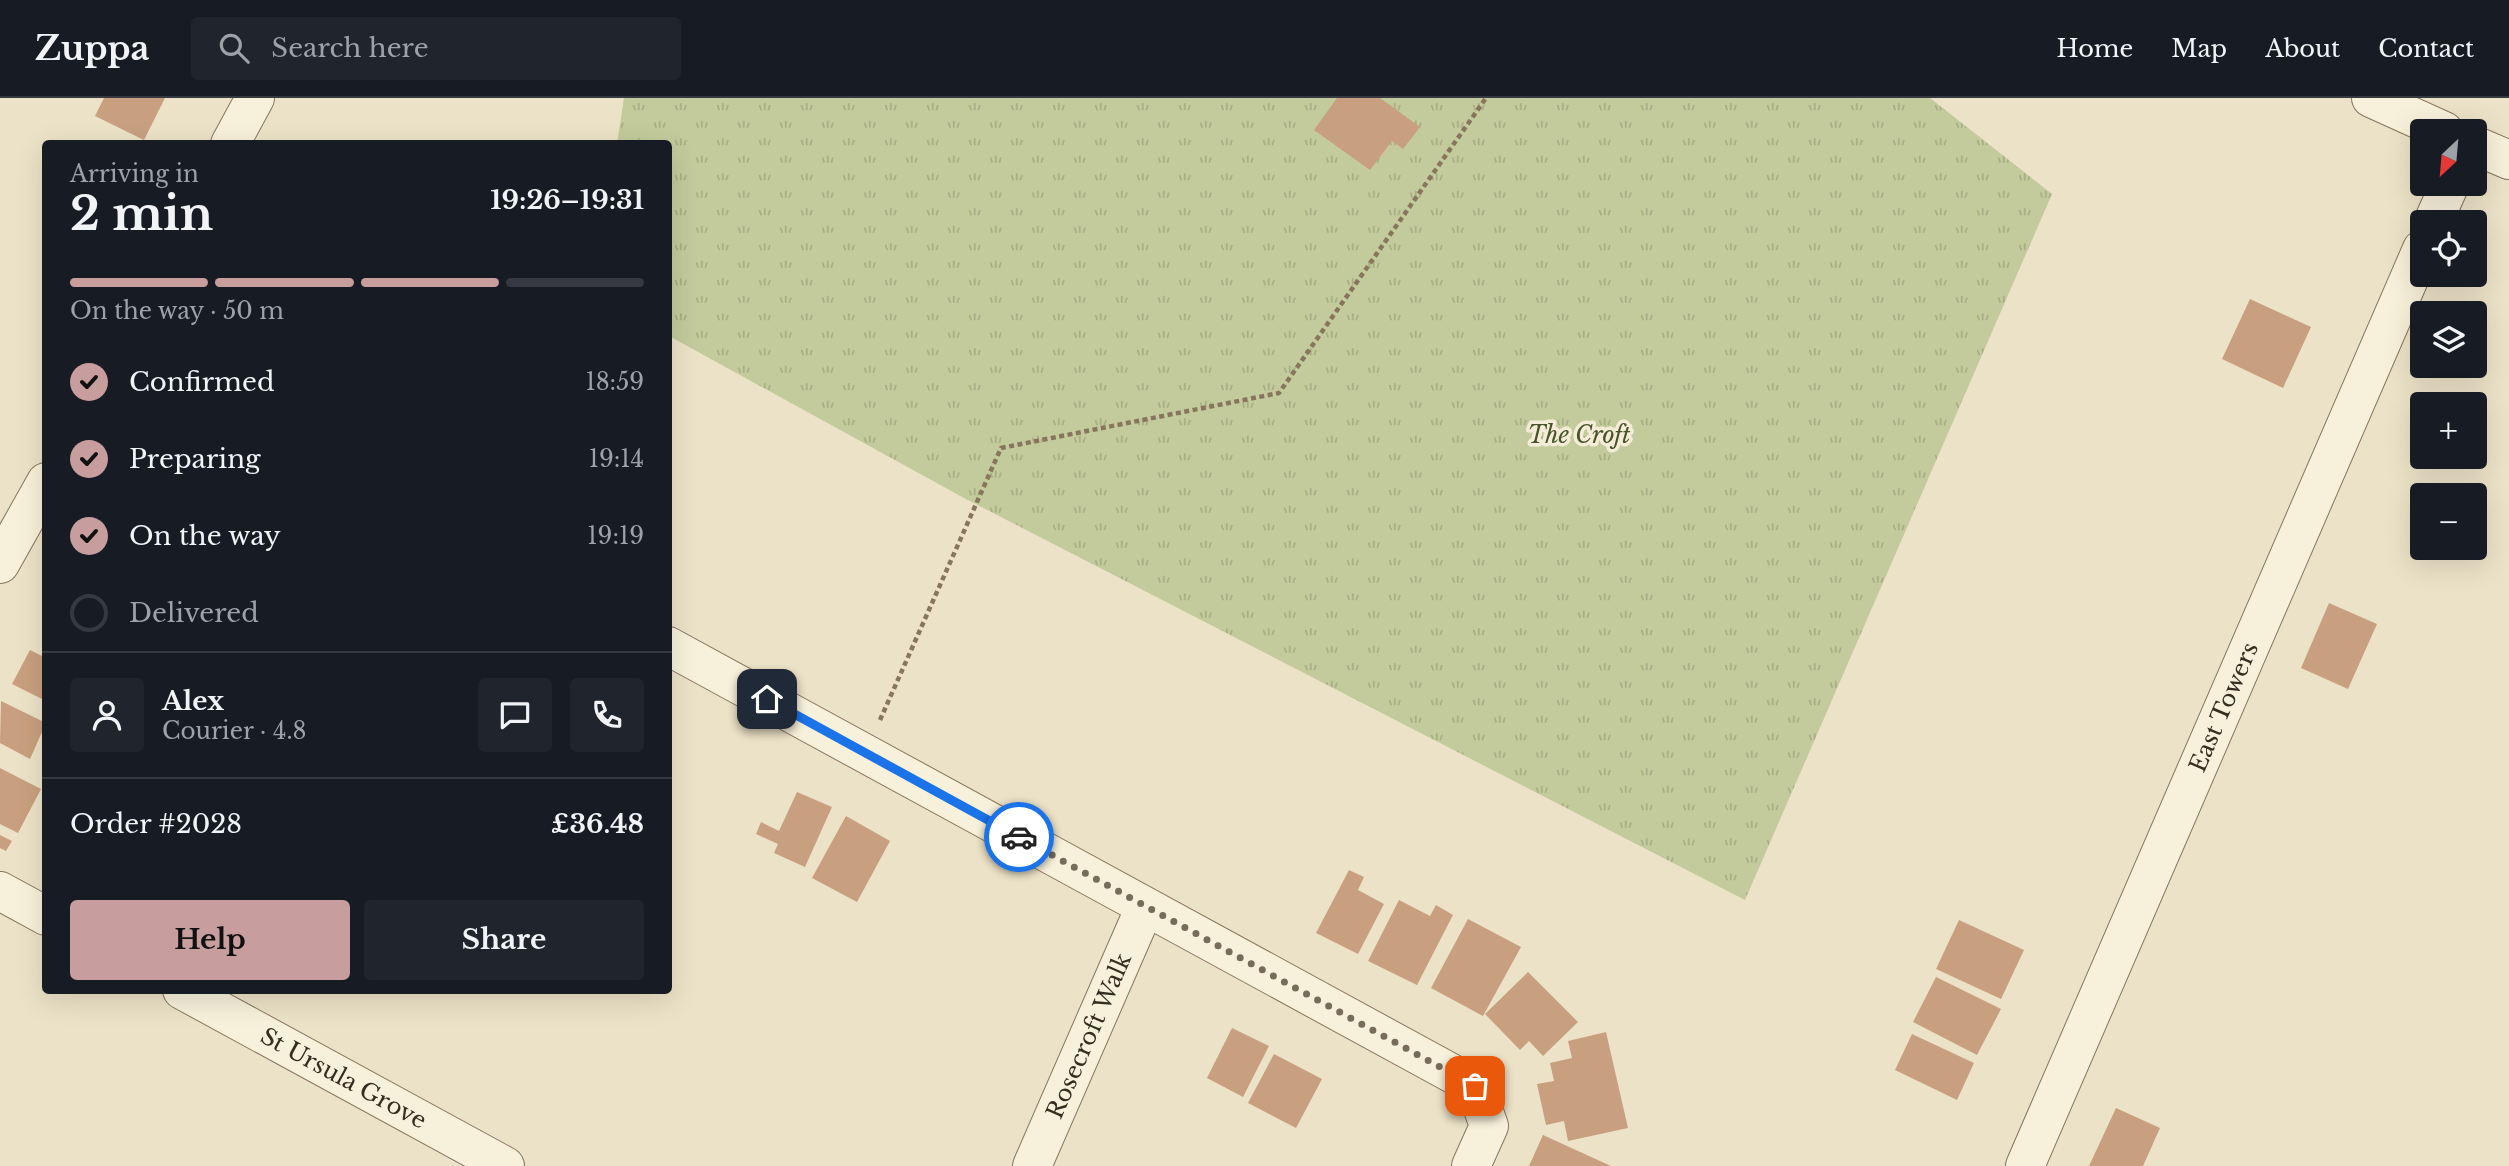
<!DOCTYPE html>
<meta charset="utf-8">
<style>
body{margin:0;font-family:"Libre Baskerville",serif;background:#20242c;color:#f1f3f6;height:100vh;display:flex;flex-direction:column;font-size:26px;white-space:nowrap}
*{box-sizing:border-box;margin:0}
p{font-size:23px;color:#9ea1a6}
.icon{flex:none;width:38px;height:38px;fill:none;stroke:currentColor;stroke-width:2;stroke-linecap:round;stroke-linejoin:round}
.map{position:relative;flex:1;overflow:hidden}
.drawer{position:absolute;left:42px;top:42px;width:630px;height:854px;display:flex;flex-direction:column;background:#171b24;border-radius:7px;box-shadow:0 7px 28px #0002}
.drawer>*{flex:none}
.needle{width:46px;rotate:206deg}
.fabs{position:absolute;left:2410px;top:21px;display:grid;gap:14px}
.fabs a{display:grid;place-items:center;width:77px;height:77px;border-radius:7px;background:#171b24;box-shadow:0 7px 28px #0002;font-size:35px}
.pin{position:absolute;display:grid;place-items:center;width:60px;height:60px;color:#fff;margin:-30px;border-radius:14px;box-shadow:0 4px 10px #0006}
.courier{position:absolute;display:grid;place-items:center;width:70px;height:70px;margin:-35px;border:5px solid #1a73e8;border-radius:50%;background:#fff;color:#222;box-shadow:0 2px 9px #0007}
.head em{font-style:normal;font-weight:700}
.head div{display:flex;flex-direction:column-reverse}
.head{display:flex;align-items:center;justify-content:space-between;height:119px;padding:0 28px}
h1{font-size:46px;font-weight:700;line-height:52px}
.bar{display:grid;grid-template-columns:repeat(4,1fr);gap:10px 7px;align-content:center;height:84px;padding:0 28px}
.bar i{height:9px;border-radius:5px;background:#363941}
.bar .on{background:#c79d9d}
.bar p{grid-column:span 4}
.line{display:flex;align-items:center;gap:18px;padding:0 28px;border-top:2px solid #363941}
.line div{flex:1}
.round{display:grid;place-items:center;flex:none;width:74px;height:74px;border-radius:7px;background:#20242c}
ol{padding:0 28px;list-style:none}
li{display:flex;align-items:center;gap:21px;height:77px}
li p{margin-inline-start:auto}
li .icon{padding:7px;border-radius:50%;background:#c79d9d;color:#111;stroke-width:4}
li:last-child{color:#9ea1a6}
li i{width:38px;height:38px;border:4px solid #363941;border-radius:50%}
.button{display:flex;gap:14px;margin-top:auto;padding:14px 28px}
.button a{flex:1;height:80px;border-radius:7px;background:#c79d9d;color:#111;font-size:28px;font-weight:700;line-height:80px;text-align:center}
.button a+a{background:#20242c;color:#f1f3f6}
header{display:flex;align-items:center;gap:42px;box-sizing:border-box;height:98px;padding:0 35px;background:#171b24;border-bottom:2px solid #363941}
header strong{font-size:33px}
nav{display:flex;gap:38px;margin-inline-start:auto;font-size:24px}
.search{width:490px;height:63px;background:#20242c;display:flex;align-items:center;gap:18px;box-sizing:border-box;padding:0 24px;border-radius:7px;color:#9ea1a6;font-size:26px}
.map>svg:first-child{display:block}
</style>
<header>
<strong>Zuppa</strong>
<div class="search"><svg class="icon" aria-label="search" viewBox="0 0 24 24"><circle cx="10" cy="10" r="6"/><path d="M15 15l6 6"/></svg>Search here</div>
<nav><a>Home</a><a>Map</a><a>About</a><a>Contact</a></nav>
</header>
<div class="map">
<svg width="2509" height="1068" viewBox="0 0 2509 1068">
<defs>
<pattern id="park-tufts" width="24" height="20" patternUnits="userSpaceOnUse" patternTransform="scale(1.75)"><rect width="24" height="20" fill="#c3ca9b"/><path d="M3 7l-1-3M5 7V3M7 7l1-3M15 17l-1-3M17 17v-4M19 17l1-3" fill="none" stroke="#a8ae85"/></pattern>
</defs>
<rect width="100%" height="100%" fill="#ece2c7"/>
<path fill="url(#park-tufts)" d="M 624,0 L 1930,0 L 2052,96 L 1745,802 L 964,400 L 669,238 L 668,46 L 617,46 Z"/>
<path fill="#c8a07f" d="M 104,0 L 165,0 L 144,42 L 95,18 Z
M 1337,0 L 1380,0 L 1420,29 L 1403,51 L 1392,43 L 1370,72 L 1314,32 Z
M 2250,201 L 2311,229 L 2283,290 L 2222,261 Z
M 2329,505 L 2377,526 L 2348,591 L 2301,570 Z
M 30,552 L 46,560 L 46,603 L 12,586 Z
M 1,603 L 46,625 L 30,661 L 0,645 Z
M 0,670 L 41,691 L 18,735 L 0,726 Z
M 797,694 L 832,709 L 805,769 L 774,755 L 778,746 L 756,736 L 761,724 L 779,733 Z
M 846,718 L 890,743 L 857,804 L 812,780 Z
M 0,737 L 12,743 L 6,753 L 0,750 Z
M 1349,772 L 1364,779 L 1358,792 L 1384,806 L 1358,856 L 1316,835 Z
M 1399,802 L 1430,818 L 1436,807 L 1453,817 L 1417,887 L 1368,863 Z
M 1468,821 L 1521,849 L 1483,918 L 1431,890 Z
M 1959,822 L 2024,852 L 2001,901 L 1936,871 Z
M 1528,874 L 1578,924 L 1543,958 L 1529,943 L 1520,952 L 1485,916 Z
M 1936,879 L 2001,911 L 1977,957 L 1913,924 Z
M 1232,930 L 1269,948 L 1243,999 L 1207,980 Z
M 1606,934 L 1628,1030 L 1568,1043 L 1564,1023 L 1546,1027 L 1537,986 L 1554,983 L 1550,965 L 1572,960 L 1568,943 Z
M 1912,936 L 1974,965 L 1957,1002 L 1895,972 Z
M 1274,956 L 1322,981 L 1296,1030 L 1248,1005 Z
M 2116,1010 L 2160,1030 L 2143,1068 L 2089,1068 Z
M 1543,1037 L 1611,1068 L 1529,1068 Z"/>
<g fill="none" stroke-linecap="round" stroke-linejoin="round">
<g stroke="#87755d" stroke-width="40">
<g id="street">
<path d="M 2371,0 L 2444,33"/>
<path d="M 230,46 L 255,0"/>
<path d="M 2474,47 L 2509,62"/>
<path d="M 2433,124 L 2450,86"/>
<path d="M 0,466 L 46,384"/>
<path d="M 668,548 L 1475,988 L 1489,1028 L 1471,1068"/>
<path d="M 0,793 L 46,818"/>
<path id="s1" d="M 182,892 L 505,1068"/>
<path id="s2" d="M 1032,1068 L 1145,809"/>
<path id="s3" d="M 2025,1068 L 2422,151"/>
</g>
</g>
<path stroke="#87755d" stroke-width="4.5" stroke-dasharray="5 3.5" stroke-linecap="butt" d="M 880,622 L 1001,350 L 1279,295 L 1486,0"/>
<use href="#street" stroke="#f7f0da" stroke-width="38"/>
</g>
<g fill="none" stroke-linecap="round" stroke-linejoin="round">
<path stroke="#776c5a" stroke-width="7" stroke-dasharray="0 12.6" d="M 1019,739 L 1475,988"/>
<path stroke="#1a73e8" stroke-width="9" d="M 767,601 L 1019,739"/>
</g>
<g text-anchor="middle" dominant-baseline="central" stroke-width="7" stroke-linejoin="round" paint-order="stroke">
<g font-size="23" font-style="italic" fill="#475328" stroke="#f4ecd6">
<text x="1579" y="337">The Croft</text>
</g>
<g font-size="23" fill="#382c20" stroke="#f4ecd6">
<text stroke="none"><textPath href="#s3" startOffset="500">East Towers</textPath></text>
<text stroke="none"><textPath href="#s2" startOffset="142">Rosecroft Walk</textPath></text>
<text stroke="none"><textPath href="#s1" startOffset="184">St Ursula Grove</textPath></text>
</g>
</g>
</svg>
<div class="fabs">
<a><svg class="needle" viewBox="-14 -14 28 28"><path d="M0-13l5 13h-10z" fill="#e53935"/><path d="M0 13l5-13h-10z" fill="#9ea1a6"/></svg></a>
<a><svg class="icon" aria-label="locate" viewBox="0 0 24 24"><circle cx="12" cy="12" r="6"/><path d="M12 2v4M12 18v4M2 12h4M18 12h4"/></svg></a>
<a><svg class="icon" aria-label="layers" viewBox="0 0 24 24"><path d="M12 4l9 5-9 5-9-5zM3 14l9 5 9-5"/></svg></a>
<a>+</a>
<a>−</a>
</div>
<div class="pin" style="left:1475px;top:988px;background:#ea580c"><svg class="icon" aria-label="bag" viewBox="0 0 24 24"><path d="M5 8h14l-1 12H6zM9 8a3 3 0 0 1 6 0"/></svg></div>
<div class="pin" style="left:767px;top:601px;background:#1f2937"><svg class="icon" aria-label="home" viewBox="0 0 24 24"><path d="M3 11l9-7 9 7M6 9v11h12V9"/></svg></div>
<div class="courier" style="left:1019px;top:739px"><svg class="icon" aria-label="car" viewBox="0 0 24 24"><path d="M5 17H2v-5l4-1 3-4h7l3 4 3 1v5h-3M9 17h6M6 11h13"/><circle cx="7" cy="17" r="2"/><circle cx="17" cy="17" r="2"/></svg></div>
<section class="drawer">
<div class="head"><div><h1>2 min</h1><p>Arriving in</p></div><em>19:26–19:31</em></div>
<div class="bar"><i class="on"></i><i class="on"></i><i class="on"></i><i></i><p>On the way · 50 m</p></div>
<ol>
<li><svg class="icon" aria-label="check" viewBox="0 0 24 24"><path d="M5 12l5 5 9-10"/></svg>Confirmed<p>18:59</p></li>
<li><svg class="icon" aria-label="check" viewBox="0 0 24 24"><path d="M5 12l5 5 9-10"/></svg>Preparing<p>19:14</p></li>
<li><svg class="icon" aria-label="check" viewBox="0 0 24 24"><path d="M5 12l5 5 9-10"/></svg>On the way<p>19:19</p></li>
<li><i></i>Delivered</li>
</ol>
<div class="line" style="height:126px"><a class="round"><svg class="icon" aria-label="person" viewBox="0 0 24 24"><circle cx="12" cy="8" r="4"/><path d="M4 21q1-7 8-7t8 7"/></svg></a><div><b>Alex</b><p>Courier · 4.8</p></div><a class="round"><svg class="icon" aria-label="chat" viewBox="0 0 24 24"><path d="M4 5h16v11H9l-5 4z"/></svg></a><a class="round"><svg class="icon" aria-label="phone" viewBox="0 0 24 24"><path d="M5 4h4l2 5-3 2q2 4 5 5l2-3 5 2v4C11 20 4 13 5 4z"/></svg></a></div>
<div class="line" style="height:91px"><div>Order #2028</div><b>£36.48</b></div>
<div class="button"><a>Help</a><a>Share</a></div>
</section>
</div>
